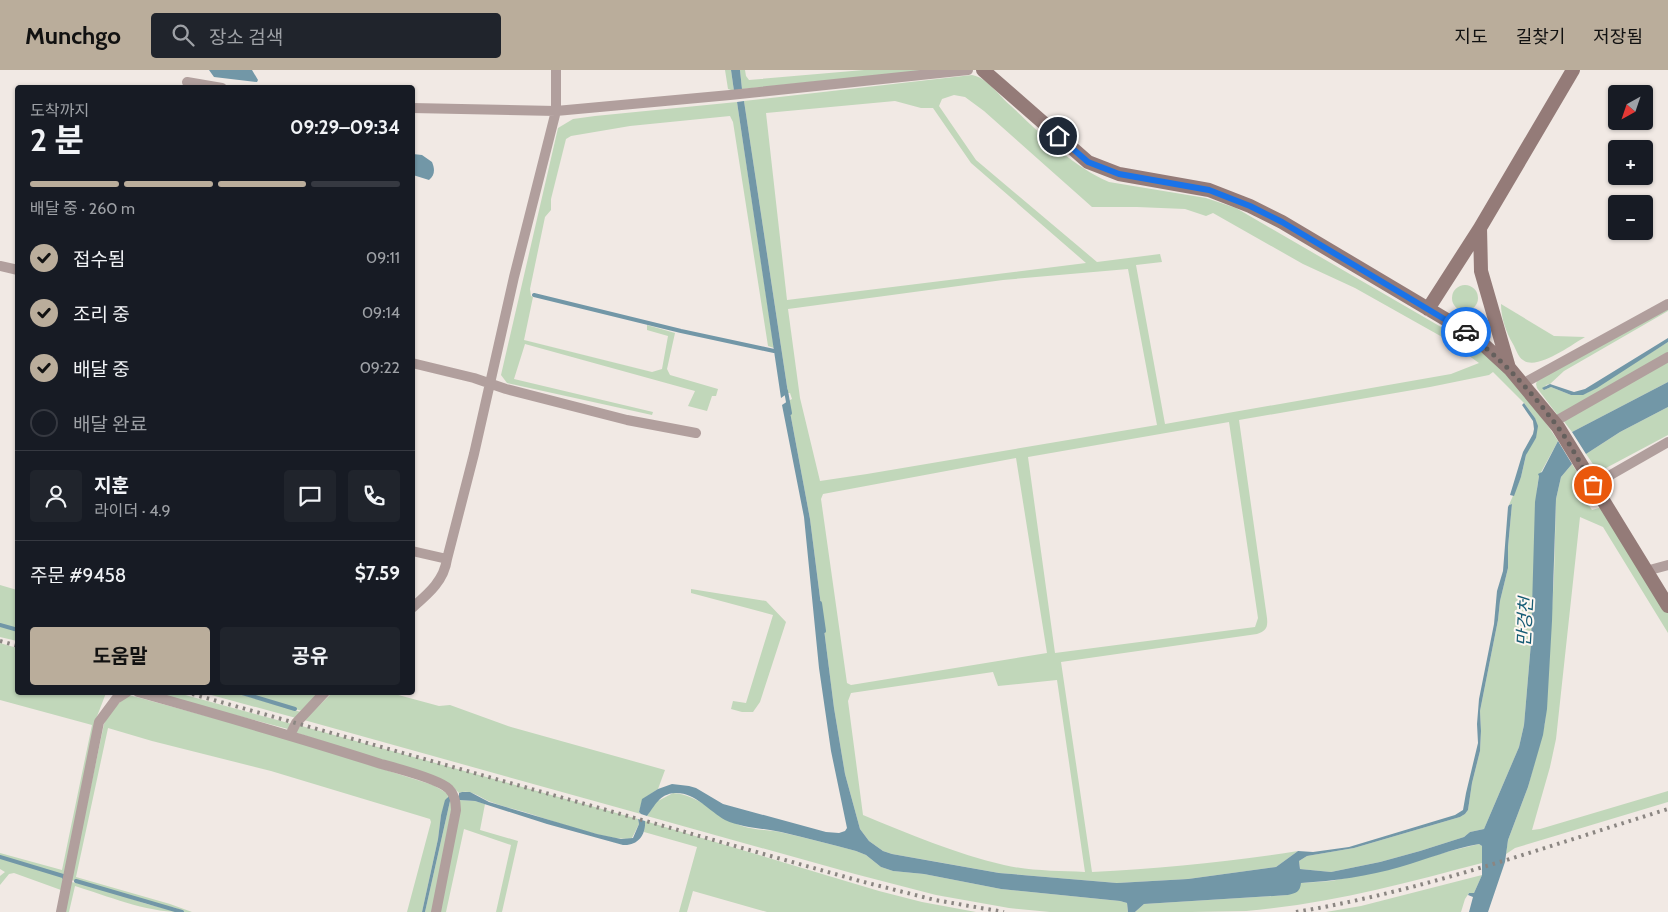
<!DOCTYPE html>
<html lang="ko">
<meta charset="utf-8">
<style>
body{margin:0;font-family:Cabin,"Noto Sans KR",sans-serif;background:#20242c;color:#f1f3f6;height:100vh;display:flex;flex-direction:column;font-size:19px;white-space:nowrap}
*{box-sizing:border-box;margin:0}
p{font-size:16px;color:#9ea1a6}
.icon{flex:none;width:28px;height:28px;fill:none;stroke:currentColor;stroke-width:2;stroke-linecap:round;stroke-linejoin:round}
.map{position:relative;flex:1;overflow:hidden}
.sheet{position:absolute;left:15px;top:15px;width:400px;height:610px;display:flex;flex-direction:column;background:#171b24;border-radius:5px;box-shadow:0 1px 4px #0004}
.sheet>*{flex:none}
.needle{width:32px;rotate:220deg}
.tools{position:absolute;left:1608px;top:15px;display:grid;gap:10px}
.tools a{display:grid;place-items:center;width:45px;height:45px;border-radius:5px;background:#171b24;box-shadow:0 1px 4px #0004;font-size:25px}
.pin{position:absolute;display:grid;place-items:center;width:42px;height:42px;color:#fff;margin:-21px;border:2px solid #fff;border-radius:50%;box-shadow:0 1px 5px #0007}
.courier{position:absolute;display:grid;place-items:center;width:50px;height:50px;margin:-25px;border:4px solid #1a73e8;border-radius:50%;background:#fff;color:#222;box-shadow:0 1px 6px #0007}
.head em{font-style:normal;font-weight:700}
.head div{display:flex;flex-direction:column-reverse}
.head{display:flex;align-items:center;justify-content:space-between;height:85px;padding:0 15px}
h1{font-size:32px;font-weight:700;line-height:38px}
.bar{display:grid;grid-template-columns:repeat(4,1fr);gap:8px 5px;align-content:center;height:60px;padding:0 15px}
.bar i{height:6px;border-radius:4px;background:#363941}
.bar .current{background:#baad9b}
.bar p{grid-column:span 4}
.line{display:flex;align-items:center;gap:12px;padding:0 15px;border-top:1px solid #363941}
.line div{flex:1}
.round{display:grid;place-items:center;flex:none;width:52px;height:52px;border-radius:5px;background:#20242c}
ol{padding:0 15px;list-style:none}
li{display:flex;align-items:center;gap:15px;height:55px}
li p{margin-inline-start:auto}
li .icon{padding:5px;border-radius:50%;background:#baad9b;color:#111;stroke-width:4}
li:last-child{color:#9ea1a6}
li i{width:28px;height:28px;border:2px solid #363941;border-radius:50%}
.cta{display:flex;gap:10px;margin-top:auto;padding:10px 15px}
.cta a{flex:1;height:58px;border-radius:5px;background:#baad9b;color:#111;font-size:20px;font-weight:700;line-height:58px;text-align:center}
.cta a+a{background:#20242c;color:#f1f3f6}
header{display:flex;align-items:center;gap:30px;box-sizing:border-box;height:70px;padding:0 25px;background:#baad9b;color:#111}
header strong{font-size:24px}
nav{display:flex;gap:28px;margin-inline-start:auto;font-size:18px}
.search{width:350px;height:45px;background:#20242c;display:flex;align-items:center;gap:12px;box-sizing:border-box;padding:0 18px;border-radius:5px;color:#9ea1a6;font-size:19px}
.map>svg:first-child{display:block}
</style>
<header>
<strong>Munchgo</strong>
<div class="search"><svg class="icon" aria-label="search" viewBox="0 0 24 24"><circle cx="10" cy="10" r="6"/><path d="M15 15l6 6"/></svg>장소 검색</div>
<nav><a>지도</a><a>길찾기</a><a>저장됨</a></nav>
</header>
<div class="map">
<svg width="1668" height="842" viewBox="0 0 1668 842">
<rect width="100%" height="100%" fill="#f1e9e4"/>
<path fill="#c1d7ba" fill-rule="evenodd" d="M 725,0 L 731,0 L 734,21 L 728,19 Z
M 740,0 L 745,0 L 746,6 L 749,10 L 864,0 L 930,0 L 742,19 Z
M 972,5 C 988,8 999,26 1011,36 C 1041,64 1072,96 1109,112 L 1206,128 L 1236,138 L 1479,279 C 1510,305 1536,337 1558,371 L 1539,406 L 1537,418 L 1531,573 L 1524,655 L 1519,677 L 1484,759 L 1470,762 L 1464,767 L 1420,781 L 1380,792 L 1331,802 L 1300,799 L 1299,791 L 1307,786 L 1354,778 L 1460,747 L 1465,744 L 1468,740 L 1472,713 L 1480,681 L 1481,661 L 1480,641 L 1498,550 L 1500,531 L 1508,498 L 1508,477 L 1512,434 L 1509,435 L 1521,407 L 1527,381 L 1536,368 L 1535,348 L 1524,333 L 1493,302 L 1489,305 L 1430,317 L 1239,350 L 1267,548 C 1268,558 1266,561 1257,564 L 1061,592 L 1092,802 C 1162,798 1229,792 1298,781 L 1276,797 L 1188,809 L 1117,813 L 999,803 L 932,791 L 892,784 L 883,781 L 869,771 L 860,759 L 845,704 L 834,638 L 810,449 L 788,331 L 792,329 L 790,323 L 788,323 L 744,31 ZM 954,25 L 965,27 L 984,41 L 1092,137 L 1137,137 L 1185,139 L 1206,146 L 1213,143 L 1303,194 L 1355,218 L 1444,268 L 1479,293 L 1451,304 L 1165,354 L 1136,195 L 1162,192 L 1160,184 L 1097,192 L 976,90 L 939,36 L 942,29 ZM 895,31 L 921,38 L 933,38 L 971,93 L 1086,193 L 787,230 L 766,43 ZM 1128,199 L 1157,355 L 867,404 L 820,411 L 800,328 L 788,239 L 1003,210 ZM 1229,352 L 1258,548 L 1255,557 L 1055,583 L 1028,387 ZM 1016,388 L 1047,583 L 851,615 L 847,613 L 821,429 L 823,424 ZM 993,602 L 998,616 L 1057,610 L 1085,802 C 1058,801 1030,801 1004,795 C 956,784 909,764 863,745 L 848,631 L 851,623 Z
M 737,32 L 774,278 L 768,276 L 733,52 L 730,46 L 630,56 L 571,66 L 566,69 L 551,129 L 551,140 L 545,147 L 530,219 L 531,226 L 533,227 L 524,270 L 652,302 L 662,299 L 668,266 L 647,260 L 647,255 L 675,263 L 667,299 L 670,305 L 718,319 L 716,326 L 712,326 L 707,341 L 688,336 L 695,321 L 525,274 L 514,309 L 653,342 L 652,345 L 507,313 L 501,305 L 558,58 L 573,49 L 595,46 Z
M1452 228a13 13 0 1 1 26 0a13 13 0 1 1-26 0Z
M 1501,234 L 1554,266 L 1585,267 C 1571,275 1537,301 1523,290 C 1518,287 1516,279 1513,274 C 1506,262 1501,248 1501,234 Z
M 1668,236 L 1668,241 L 1564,301 L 1550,314 L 1546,315 L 1544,320 L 1551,317 L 1571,325 L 1587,323 L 1668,272 L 1668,285 L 1559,347 L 1537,318 L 1536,314 L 1537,311 Z
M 1668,289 L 1668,312 L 1572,362 L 1562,349 Z
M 1668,337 L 1668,365 L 1606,398 L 1600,399 L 1595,397 L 1586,384 L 1620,362 Z
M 1572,394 L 1582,410 L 1578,414 L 1577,417 L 1592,440 L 1602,437 L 1668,543 L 1668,563 L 1603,457 L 1580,447 L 1556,669 L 1550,697 L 1532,760 L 1540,759 L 1668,721 L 1668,732 L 1515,778 L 1506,784 L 1508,770 L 1528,717 L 1545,653 L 1554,506 L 1556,429 L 1561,407 Z
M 0,515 L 17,520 L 17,559 L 0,554 Z
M 691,519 L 766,531 L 786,552 L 760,632 L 753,642 L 742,642 L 731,639 L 733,631 L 746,633 L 773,545 L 691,523 Z
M 0,556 L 17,561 L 17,571 L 0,567 Z
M 0,573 L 17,578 L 18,622 L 106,623 L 96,649 L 66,808 L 63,805 L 0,786 L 0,783 L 62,800 L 92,655 L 0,630 Z
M 291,622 L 298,624 L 318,623 L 302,641 L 242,623 Z
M 151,623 L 178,623 L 292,654 L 288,659 Z
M 204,623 L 236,623 L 301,642 L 296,648 Z
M 332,623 L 391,623 L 439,636 L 450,635 L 511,657 L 665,700 L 658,719 L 643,729 L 639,742 L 641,744 L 304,650 Z
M 129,625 L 269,663 L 433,715 L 450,725 L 453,730 L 433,842 L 425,842 L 450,731 L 448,726 L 441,745 L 438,769 L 422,842 L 407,842 L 431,752 L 430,749 L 271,701 L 152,671 L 108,658 L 76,807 L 170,834 L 192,842 L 184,842 L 176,838 L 147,832 L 111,820 L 71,810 L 104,654 C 110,641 118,633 129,625 Z
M 298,655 L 638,749 L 639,754 L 632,768 C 615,774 542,747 521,741 C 511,738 501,736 491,732 C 481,728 470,718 459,723 L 451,715 L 422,703 L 297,663 L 296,659 Z
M 673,723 C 700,725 718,747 742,756 C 754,760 768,760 780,762 C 806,768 831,774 856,781 L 866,785 L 881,797 L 893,801 L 924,804 L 1001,819 L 1120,831 L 1127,833 L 1128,842 L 1050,842 L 1009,838 L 936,825 L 855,804 L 647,746 L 656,732 Z
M 459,730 L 475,731 L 485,734 L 480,760 L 518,771 L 502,842 L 496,842 L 511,775 L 464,759 L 446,842 L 440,842 Z
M 645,751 L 879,821 L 922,832 L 976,842 L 767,842 L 693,821 L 687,842 L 679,842 L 697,777 L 644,762 Z
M 1479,774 L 1482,776 L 1482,793 C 1402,814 1329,834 1246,841 C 1210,842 1172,842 1135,842 L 1144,834 L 1288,825 L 1301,813 L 1331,811 L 1382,801 L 1450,781 Z
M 0,788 L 62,807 L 65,811 L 61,820 L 14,803 L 9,804 L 0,815 L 0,806 L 5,802 L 0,799 Z
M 1482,805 L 1474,823 L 1469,823 L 1465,829 L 1461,842 L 1326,842 L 1361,836 Z
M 71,812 L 93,816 L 147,834 L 179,842 C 146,842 107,826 75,816 L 69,842 L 64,842 Z"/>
<path fill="#7297a7" d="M 209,0 L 252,0 L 258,10 L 257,12 L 214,7 Z
M 731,0 L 740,0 L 742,19 L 734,21 Z
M 744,31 L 788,323 L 781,328 L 737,32 Z
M 413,84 L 422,85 L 432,92 C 435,99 435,105 429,110 L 413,105 Z
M 1668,268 L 1668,272 L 1597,318 L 1583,325 L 1571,325 L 1551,317 L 1544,320 L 1542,318 L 1550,314 L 1574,322 L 1585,319 Z
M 1668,312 L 1668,337 L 1620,362 L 1586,384 L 1572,362 Z
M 788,331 L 810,449 L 834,638 L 845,704 L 860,759 L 869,771 L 883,781 L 892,784 L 999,803 L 1117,813 L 1188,809 L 1276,797 L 1298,781 L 1313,782 L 1349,777 L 1455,745 L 1463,740 L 1466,723 L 1478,673 L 1477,654 L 1479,629 L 1494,554 L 1497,521 L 1503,501 L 1508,437 L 1509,435 L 1512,434 L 1508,477 L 1508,498 L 1500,531 L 1498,550 L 1480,641 L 1481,661 L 1480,681 L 1472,713 L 1468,740 L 1465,744 L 1460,747 L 1354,778 L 1307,786 L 1299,791 L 1300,799 L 1331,802 L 1380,792 L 1420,781 L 1464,767 L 1470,762 L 1484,759 L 1519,677 L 1524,655 L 1531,573 L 1535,432 L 1539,406 L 1538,404 L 1542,402 L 1558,371 L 1572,394 L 1561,407 L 1556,429 L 1552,551 L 1547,639 L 1543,665 L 1528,717 L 1508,770 L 1505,792 L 1488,842 L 1469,842 L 1473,827 L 1468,825 L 1469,823 L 1474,823 L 1482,805 L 1482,776 L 1479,774 C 1452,779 1427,789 1400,797 C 1369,806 1334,811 1301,813 C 1300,822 1296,823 1288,825 L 1144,834 L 1135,842 L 1128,842 L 1127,833 L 1120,831 L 1001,819 L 924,804 L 893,801 L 881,797 L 866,785 L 856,781 C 831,774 806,768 781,762 C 763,758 742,758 725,750 C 709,741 695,722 675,723 C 659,724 655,736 647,746 L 641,744 L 639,742 L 642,729 L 658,719 L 672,714 L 689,716 L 696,718 L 723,734 L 826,762 L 839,763 L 845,761 L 847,758 L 831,681 L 819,598 L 804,447 L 782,335 Z
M 1524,333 L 1535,348 L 1538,356 L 1536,368 L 1526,385 L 1521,407 L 1514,426 L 1510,425 L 1523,382 L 1533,364 L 1534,359 L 1533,351 L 1522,335 Z
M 462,722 L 470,722 L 489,732 L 597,764 L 621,769 L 633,768 L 639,754 L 638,749 L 645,751 C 646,765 638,776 623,775 L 547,754 L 475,731 L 459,730 L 459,723 Z
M 450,725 L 450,731 L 425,842 L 422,842 L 438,769 L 441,745 L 445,730 Z"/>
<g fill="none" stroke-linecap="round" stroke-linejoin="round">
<path stroke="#7297a7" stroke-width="4" d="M 534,225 L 681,261 L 774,281
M 786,321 L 790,343
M 820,533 L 824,561
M 0,555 L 18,560
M 239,622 L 295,639
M 0,787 L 63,806 L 65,809
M 76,811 L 182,842"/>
<path stroke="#b19f9d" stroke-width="10" d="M 187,12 L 222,18
M 412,38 L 556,41 L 730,25 L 968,0
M 0,196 L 18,200
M 412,293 L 474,308 L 506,319 L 627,350 L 696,363
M 1522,314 L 1668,234
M 1554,352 L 1668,287
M 1593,415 L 1668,372
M 412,481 L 447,489 L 474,384 L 514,207 L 556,41 L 556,0
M 1646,501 L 1668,495
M 412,538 C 428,524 444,511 447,489
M 138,622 C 220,645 301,668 381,694 C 396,698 439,709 449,719 C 455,725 456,732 456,740 L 436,842
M 290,665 L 296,653 L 325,622
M 61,842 L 99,652 L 116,629 L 127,622"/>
<path stroke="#947b78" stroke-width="14" d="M 983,0 L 1088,92 L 1119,104 L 1209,120 L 1250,136 L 1282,152 L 1457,256 L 1485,276 L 1510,299 L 1558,357 L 1668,536
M 1480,158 L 1481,201 L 1509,298
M 1428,239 L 1480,158 L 1573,0"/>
<path stroke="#8b8682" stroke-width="4" stroke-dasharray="2.5 5" stroke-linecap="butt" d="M 0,571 L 18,576
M 185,622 L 860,811 L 935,830 L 1004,842
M 1296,842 C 1423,821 1545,777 1668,739"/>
</g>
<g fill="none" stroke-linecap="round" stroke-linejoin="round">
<path stroke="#65605d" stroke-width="5" stroke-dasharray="0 9" d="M 1466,262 C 1501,288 1531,321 1557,356 C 1571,374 1581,396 1593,415"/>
<path stroke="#1a73e8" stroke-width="6" d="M 1058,66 L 1088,92 L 1119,104 L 1209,120 L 1250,136 L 1282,152 L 1466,262"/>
</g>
<g text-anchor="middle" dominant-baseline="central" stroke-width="4" stroke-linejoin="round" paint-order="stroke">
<g font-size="18" font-style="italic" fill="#155b74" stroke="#fef7f1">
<text transform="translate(1525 552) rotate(-87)">만겅천</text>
</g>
</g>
</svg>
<div class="tools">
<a><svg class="needle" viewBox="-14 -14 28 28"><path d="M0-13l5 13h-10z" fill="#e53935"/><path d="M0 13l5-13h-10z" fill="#9ea1a6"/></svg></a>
<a>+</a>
<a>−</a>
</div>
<div class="pin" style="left:1593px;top:415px;background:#ea580c"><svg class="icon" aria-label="bag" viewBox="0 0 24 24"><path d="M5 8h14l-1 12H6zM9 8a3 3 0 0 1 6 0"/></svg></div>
<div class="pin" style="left:1058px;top:66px;background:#1f2937"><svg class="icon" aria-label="home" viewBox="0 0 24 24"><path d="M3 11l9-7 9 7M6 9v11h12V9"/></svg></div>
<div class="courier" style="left:1466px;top:262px"><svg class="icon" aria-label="car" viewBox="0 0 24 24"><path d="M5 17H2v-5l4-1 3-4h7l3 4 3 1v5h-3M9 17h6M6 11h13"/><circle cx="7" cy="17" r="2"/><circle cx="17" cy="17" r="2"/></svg></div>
<section class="sheet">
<div class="head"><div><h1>2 분</h1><p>도착까지</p></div><em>09:29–09:34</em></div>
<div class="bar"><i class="current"></i><i class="current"></i><i class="current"></i><i></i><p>배달 중 · 260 m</p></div>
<ol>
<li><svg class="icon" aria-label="check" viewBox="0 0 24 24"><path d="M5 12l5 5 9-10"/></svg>접수됨<p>09:11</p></li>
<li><svg class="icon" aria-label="check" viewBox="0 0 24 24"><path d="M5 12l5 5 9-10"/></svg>조리 중<p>09:14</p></li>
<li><svg class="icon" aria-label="check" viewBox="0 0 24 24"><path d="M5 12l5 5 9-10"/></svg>배달 중<p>09:22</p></li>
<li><i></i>배달 완료</li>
</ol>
<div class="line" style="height:90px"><a class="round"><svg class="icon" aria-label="person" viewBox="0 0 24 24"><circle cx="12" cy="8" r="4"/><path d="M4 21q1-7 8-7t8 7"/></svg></a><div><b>지훈</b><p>라이더 · 4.9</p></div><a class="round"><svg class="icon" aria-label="chat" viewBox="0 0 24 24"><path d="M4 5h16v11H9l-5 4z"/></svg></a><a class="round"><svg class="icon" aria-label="phone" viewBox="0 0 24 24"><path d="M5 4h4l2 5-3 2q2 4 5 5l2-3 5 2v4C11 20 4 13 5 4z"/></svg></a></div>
<div class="line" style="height:65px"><div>주문 #9458</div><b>$7.59</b></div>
<div class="cta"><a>도움말</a><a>공유</a></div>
</section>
</div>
